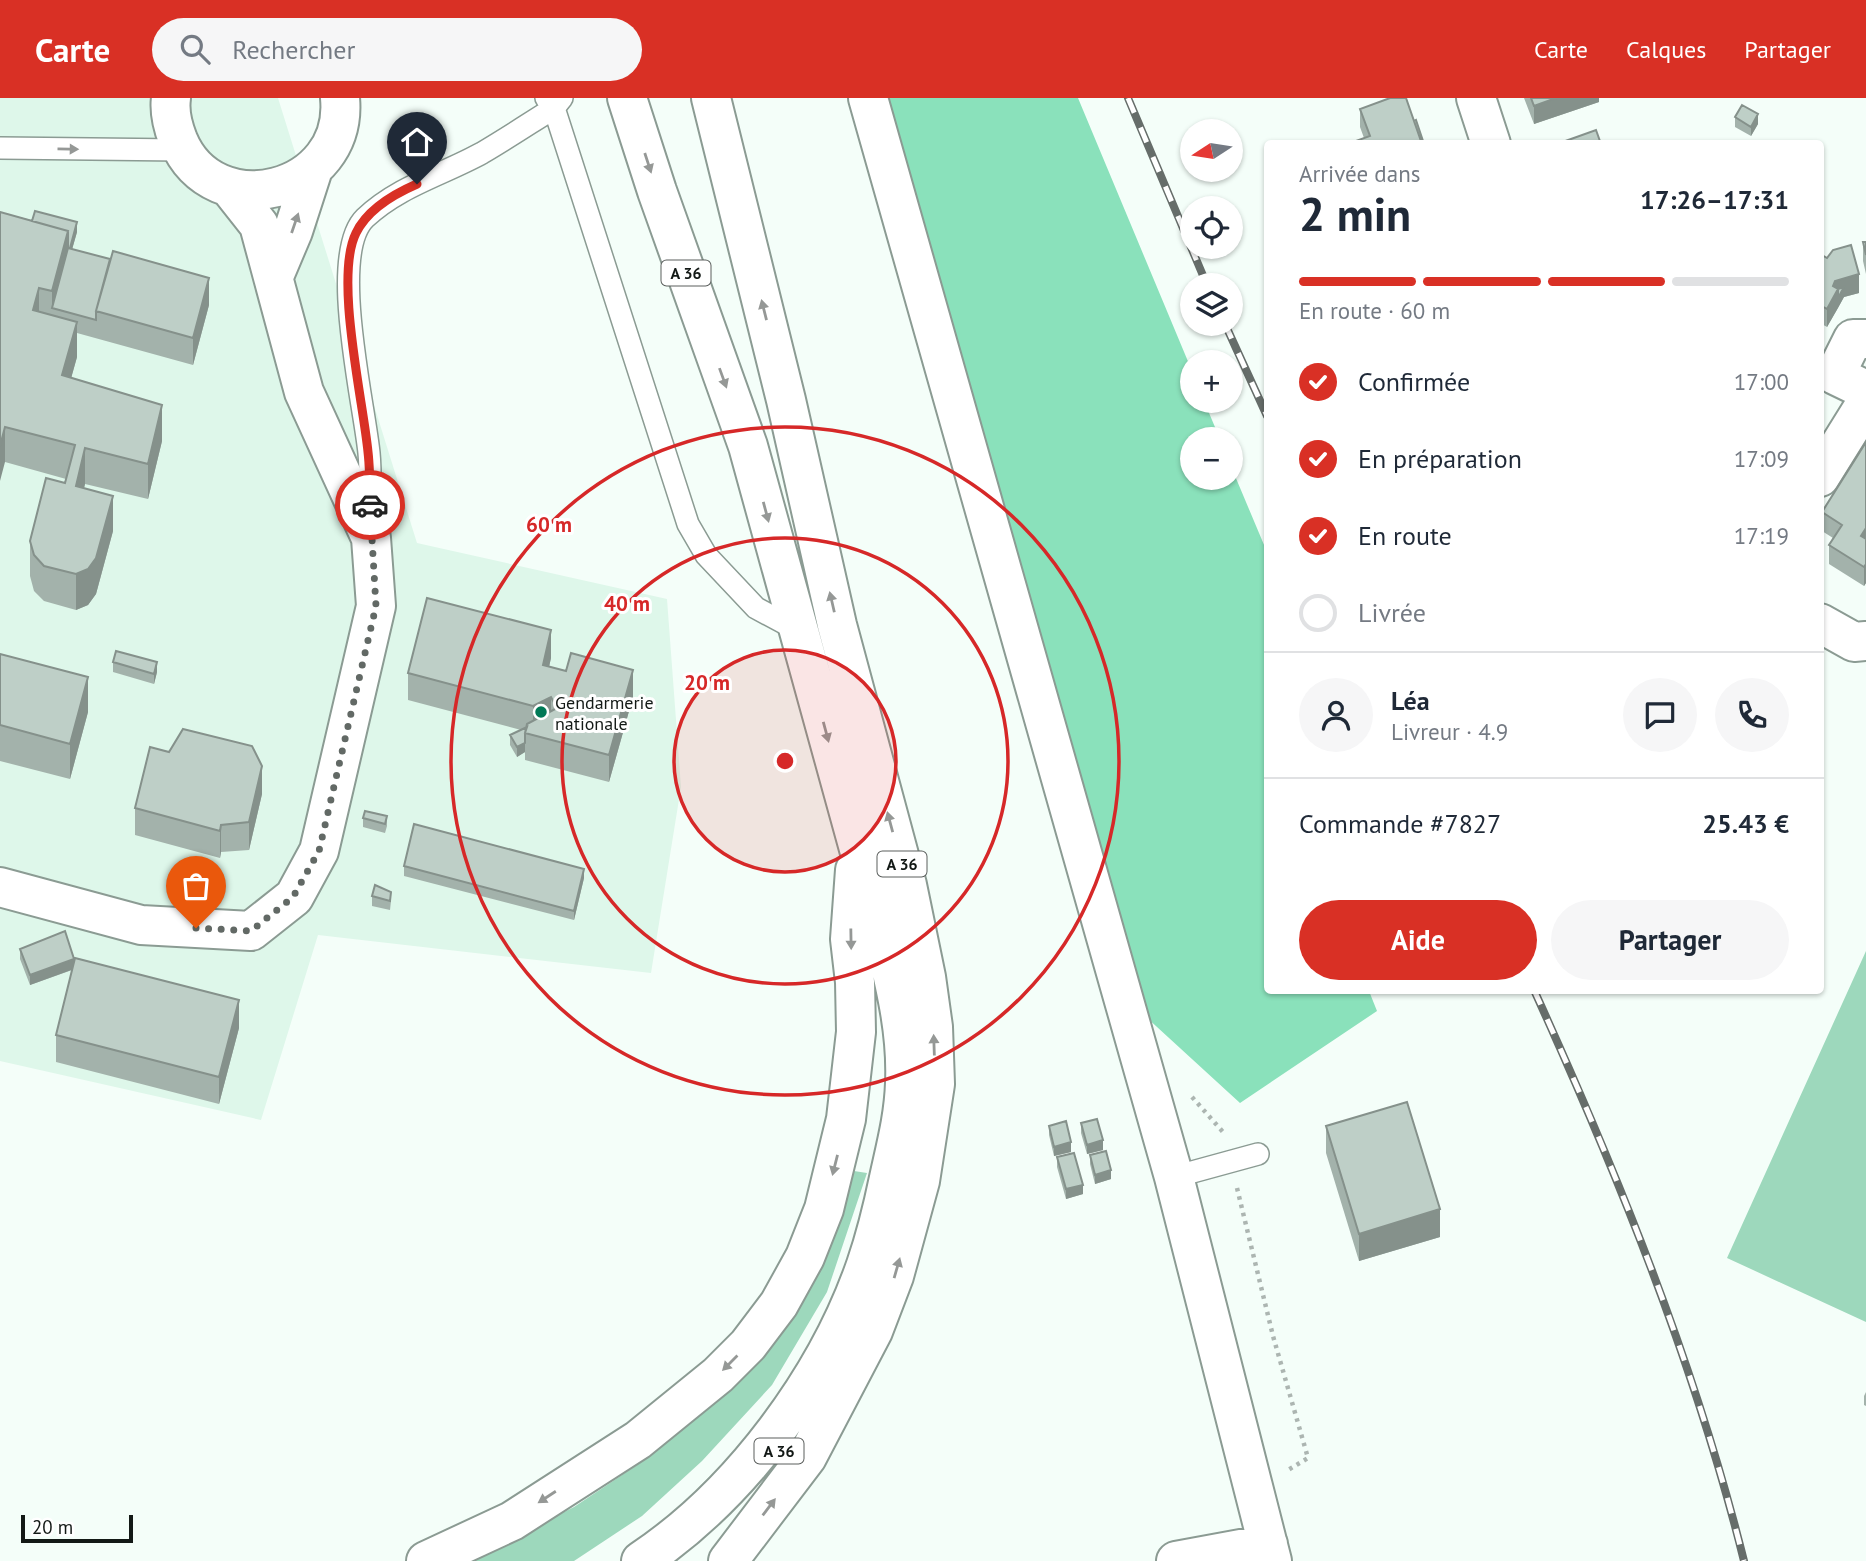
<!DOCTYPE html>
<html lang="fr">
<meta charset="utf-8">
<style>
body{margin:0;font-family:"PT Sans",sans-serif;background:#f6f6f7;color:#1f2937;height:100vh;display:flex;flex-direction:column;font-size:26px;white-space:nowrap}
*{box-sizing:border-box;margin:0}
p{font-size:23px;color:#747a83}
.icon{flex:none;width:38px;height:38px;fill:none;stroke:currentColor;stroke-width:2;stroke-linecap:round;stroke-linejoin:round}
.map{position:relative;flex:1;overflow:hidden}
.side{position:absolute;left:1264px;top:42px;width:560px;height:854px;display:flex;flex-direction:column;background:#fff;border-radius:7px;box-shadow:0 2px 5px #0004}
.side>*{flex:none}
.needle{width:46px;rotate:258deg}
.buttons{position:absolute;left:1180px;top:21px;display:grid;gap:14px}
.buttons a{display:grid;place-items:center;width:63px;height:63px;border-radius:50%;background:#fff;box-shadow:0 2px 5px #0004;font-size:35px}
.scale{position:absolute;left:21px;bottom:18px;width:112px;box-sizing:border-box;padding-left:7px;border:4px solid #131916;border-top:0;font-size:19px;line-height:24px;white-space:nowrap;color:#131916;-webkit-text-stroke:5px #fff;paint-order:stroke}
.pin{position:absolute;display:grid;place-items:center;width:60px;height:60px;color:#fff;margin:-72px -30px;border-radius:50% 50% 50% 0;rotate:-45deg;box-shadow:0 0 7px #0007}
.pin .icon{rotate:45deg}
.courier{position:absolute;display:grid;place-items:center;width:70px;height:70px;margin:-35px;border:5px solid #d93025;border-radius:50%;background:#fff;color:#222;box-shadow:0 2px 9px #0007}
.head em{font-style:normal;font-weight:700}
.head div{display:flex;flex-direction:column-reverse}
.head{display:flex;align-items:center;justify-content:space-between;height:119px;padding:0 35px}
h1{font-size:46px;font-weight:700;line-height:52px}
.bar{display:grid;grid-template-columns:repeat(4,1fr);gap:10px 7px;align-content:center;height:84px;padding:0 35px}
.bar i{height:9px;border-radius:5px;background:#e0e1e3}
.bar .active{background:#d93025}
.bar p{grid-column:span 4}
.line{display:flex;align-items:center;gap:18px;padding:0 35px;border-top:2px solid #e0e1e3}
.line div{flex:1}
.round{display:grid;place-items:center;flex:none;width:74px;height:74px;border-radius:37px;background:#f6f6f7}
ol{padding:0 35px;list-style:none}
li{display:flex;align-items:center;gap:21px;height:77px}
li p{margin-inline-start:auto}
li .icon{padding:7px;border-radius:50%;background:#d93025;color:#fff;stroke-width:4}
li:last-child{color:#747a83}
li i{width:38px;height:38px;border:4px solid #e0e1e3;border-radius:50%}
.primary-button{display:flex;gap:14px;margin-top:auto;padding:14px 35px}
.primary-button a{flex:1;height:80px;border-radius:42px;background:#d93025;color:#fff;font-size:28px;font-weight:700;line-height:80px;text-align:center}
.primary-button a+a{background:#f6f6f7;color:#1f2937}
header{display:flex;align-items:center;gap:42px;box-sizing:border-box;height:98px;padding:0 35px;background:#d93025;color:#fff}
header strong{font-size:33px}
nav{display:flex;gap:38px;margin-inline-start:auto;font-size:24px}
.search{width:490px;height:63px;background:#f6f6f7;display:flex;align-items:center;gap:18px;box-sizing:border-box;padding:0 24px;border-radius:38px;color:#747a83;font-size:26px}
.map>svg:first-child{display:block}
</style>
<header>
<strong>Carte</strong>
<div class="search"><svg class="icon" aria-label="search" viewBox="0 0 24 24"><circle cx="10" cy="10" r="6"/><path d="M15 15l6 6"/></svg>Rechercher</div>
<nav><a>Carte</a><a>Calques</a><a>Partager</a></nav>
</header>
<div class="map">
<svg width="1866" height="1463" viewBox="0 0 1866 1463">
<rect width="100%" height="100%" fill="#f4fef9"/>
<path fill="#def7ea" d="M 0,0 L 278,0 L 417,445 L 667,501 L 681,689 L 651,875 L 318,837 L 261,1022 L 0,963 Z"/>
<path fill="#9dd8bc" d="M 1866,853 L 1866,1224 L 1727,1160 Z
M 854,1073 L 867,1075 L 827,1194 L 772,1287 L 702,1363 L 642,1418 L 574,1463 L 465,1463 L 574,1409 L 652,1357 L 729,1288 L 823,1157 Z"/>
<path fill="#8ae1bb" d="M 884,0 L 1078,0 L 1192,273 L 1192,303 L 1204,303 L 1220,341 L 1192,341 L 1192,380 L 1230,380 L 1230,366 L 1267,454 L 1267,892 L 1369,893 L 1377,913 L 1240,1005 L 1145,918 Z"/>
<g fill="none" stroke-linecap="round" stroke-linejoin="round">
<g stroke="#8b9b93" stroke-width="24">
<path id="lane" d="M 562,0 L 554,10 L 688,426 L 706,457 L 756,510 L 799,533
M 0,50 L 182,52
M 370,420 C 370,398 371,376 369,355 C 364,304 328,156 365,120 C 399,88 442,77 482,55 C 506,41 530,25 554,10 L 546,0
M 1174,1079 L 1258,1056"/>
</g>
<g stroke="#8b9b93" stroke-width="42">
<path id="street" d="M 171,0 C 169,14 173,29 178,42 C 214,129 349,95 340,0
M 868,0 L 1174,1079 L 1272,1463
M 1476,0 L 1491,46
M 274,178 L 293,133 L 313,71
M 1866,241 L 1853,241 L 1835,277 L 1866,292
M 1820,379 L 1866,305
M 1820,525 L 1854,544 L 1866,543
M 0,789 L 141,827 L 251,833 L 294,799 L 319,753 L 376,508 L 371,440 L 304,294 L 259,127 L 229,89
M 1176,1463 L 1268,1446"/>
</g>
<g stroke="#8b9b93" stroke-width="42">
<path id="highway" d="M 627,0 L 657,93 L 748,348 L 886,849 C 897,894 907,938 905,985 C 904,1018 896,1048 889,1080 C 883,1109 876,1138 866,1167 C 827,1280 740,1397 641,1463
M 711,0 L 786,302 L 837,527 L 907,787 L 926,879 L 933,929 L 935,986 L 920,1083 L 894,1178 L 873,1233 L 807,1359 L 728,1463
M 426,1463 L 512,1423 L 638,1342 L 718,1277 L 748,1247 L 779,1206 L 805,1159 L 824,1111 L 846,1021 L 856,934 L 855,884 L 850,841 L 855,772"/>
</g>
<path stroke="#acb5b1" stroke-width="4.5" stroke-dasharray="3.5 5" stroke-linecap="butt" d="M 1192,999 L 1223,1034
M 1237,1090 L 1273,1238 L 1308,1360 L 1288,1372"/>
<use href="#lane" stroke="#fff" stroke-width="21"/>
<use href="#street" stroke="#fff" stroke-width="38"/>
<use href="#highway" stroke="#fff" stroke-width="38"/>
<g stroke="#666d6a" stroke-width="8">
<path id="rail" d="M 1128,0 L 1207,187
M 1225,226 L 1267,318
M 1534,892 C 1618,1077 1695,1266 1744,1463"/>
</g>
<use href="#rail" stroke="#fff" stroke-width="5" stroke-dasharray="16" stroke-linecap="butt"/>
</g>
<path fill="#a3b2ab" d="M 1524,0 L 1599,0 L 1599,4 L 1534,26 Z
M 1360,11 L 1414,23 L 1424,46 L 1353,46 L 1353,44 L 1364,40 L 1360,29 Z
M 1735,19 L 1758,26 L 1751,38 L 1735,29 Z
M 0,114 L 77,134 L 72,151 L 209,207 L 193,267 L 77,235 L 77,259 L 71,280 L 162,343 L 148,401 L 85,386 L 84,390 L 113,433 L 96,496 L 88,507 L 76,512 L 44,503 L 34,493 L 30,478 L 30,443 L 65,385 L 66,381 L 5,364 Z
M 1863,144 L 1866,144 L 1866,176 L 1863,163 Z
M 1820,156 L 1859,195 L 1844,199 L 1827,229 L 1820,225 Z
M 1866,344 L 1866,485 L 1864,488 L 1829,466 L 1829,447 L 1833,440 L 1822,433 L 1822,414 Z
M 0,556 L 88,614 L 70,681 L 0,663 Z
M 551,560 L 549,569 L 633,599 L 609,684 L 525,662 L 525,654 L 517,659 L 510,647 L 510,637 L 521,632 L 408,602 L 408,575 Z
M 113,564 L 157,574 L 154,586 L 113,574 Z
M 169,654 L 262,696 L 249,752 L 221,754 L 220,760 L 135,737 L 135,710 Z
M 387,718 L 387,728 L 385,735 L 363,729 L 363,720 Z
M 404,768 L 584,780 L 574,822 L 404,778 Z
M 372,798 L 391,803 L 390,812 L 372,808 Z
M 20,851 L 74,861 L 239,930 L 219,1006 L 56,964 L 56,937 L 72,872 L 30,887 L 20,861 Z
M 1081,1025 L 1103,1052 L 1087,1056 L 1081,1035 Z
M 1049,1028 L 1071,1054 L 1054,1058 L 1049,1037 Z
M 1326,1028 L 1440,1139 L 1359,1163 L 1326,1055 Z
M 1090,1057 L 1111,1081 L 1095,1086 L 1090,1066 Z
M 1057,1059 L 1083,1096 L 1066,1101 L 1057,1069 Z
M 1866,1294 L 1866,1308 L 1864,1307 L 1864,1298 Z"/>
<path fill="#85918b" d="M 1556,0 L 1599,0 L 1599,4 L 1534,26 L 1534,8 Z
M 1758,16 L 1758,26 L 1751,38 L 1751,29 Z
M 77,124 L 77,134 L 68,166 L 52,210 L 52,193 L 68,133 Z
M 1859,176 L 1859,195 L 1844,199 L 1838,210 L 1838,200 L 1838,210 L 1827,229 L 1827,211 L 1835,183 Z
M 209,180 L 209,207 L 193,267 L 193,240 Z
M 39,190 L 39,225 L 33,212 Z
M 77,224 L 77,259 L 62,313 L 62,277 Z
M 162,307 L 162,343 L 148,401 L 148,366 Z
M 5,329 L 5,364 L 0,383 L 0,348 Z
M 85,350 L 85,386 L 76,423 L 76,388 Z
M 113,398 L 113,433 L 96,496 L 88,507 L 76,512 L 76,476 Z
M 1866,430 L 1866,449 L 1861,438 Z
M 1866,466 L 1866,485 L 1864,488 L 1864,469 Z
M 551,532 L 551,560 L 543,595 L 543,567 Z
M 157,564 L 157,574 L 154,586 L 154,576 Z
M 633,572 L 633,599 L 609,684 L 609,657 Z
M 88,579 L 88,614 L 70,681 L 70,646 Z
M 551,599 L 551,626 L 533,635 L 533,608 Z
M 525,645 L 525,654 L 517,659 L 517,649 Z
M 262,668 L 262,696 L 249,752 L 249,724 Z
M 221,727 L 221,754 L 220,760 L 220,733 Z
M 584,771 L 584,780 L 574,822 L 574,813 Z
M 74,861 L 74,871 L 30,887 L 30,877 Z
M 239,902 L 239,930 L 219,1006 L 219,979 Z
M 1103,1042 L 1103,1052 L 1087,1056 L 1087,1047 Z
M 1071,1044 L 1071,1054 L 1054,1058 L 1054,1049 Z
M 1111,1072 L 1111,1081 L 1095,1086 L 1095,1077 Z
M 1083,1087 L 1083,1096 L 1066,1101 L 1066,1091 Z
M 1440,1111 L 1440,1139 L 1359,1163 L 1359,1136 Z"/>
<path fill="#becfc7" stroke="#85918b" stroke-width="2" d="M 1390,0 L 1406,0 L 1422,46 L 1354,46 L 1353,44 L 1370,38 L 1360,11 Z
M 1531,0 L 1556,0 L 1534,8 Z
M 1742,7 L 1758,16 L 1751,29 L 1735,19 Z
M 1416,22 L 1424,46 L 1422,46 L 1414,23 Z
M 1596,32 L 1601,46 L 1557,46 Z
M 35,113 L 77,124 L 70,150 L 68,150 L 68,133 L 32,123 Z
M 0,114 L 68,133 L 52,193 L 39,190 L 33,212 L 77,224 L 62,277 L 162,307 L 148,366 L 85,350 L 76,388 L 113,398 L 96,460 L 88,471 L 76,476 L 44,468 L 34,457 L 30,443 L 46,380 L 65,385 L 75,347 L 5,329 L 0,348 Z
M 1863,144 L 1866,144 L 1866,157 Z
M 1851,147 L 1859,176 L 1835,183 L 1833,188 L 1838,191 L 1827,211 L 1820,207 L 1820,156 L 1827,160 L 1833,152 Z
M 68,150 L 110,161 L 96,213 L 96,222 L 52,210 Z
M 113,153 L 209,180 L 193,240 L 96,213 Z
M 1844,189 L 1838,200 L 1838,191 Z
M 1866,344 L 1866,430 L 1861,438 L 1866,441 L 1866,466 L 1864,469 L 1829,447 L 1842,427 L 1822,414 Z
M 427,500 L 551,532 L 543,567 L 566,573 L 571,555 L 633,572 L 609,657 L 525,635 L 527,626 L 557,610 L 551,599 L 533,608 L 408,575 Z
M 116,553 L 157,564 L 154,576 L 113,564 Z
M 0,556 L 88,579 L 70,646 L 0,627 Z
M 527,629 L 525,635 L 525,645 L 517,649 L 510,637 Z
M 183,631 L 252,648 L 262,668 L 249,724 L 221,727 L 220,733 L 135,710 L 150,649 L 169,654 Z
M 365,713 L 387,718 L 385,726 L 363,720 Z
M 414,726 L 584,771 L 574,813 L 404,768 Z
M 375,787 L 391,794 L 390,803 L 372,798 Z
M 65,833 L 74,861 L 30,877 L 20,851 Z
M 75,860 L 239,902 L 219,979 L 56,937 Z
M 1407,1004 L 1440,1111 L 1359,1136 L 1326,1028 Z
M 1097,1021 L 1103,1042 L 1087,1047 L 1081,1025 Z
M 1066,1023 L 1071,1044 L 1054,1049 L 1049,1028 Z
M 1106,1053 L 1111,1072 L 1095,1077 L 1090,1057 Z
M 1074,1055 L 1083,1087 L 1066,1091 L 1057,1059 Z"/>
<defs><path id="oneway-solid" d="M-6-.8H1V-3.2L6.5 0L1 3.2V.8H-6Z" transform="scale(1.75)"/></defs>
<g fill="#959896">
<use href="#oneway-solid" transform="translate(68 51) rotate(1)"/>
<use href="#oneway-solid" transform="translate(648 65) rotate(72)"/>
<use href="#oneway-solid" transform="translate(295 125) rotate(-71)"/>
<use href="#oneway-solid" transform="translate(764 212) rotate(-104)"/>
<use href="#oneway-solid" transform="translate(723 280) rotate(70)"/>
<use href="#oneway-solid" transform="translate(766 414) rotate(75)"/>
<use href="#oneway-solid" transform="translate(832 504) rotate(-103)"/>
<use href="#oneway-solid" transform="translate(826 634) rotate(75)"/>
<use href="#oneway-solid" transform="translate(890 724) rotate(-105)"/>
<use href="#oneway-solid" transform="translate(851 841) rotate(89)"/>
<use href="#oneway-solid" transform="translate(934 947) rotate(-92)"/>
<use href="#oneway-solid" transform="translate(835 1067) rotate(104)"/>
<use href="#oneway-solid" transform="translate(897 1170) rotate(-74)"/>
<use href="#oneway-solid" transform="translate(730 1265) rotate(135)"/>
<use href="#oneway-solid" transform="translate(547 1399) rotate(147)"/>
<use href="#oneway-solid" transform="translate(769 1409) rotate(-53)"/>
</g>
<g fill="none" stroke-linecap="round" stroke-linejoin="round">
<path stroke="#626965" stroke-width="7" stroke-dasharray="0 12.6" d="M 196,830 L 251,833 L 293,799 L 319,753 L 376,508 L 370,407"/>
<path stroke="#d93025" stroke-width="9" d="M 370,407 C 370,390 370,371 368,354 C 363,302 334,179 356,135 C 367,112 394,96 417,86"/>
</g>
<circle cx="785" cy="663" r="111" fill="#d62828" fill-opacity=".12"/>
<g fill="none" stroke="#d62828" stroke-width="3.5">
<circle cx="785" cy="663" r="111"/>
<circle cx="785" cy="663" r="223"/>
<circle cx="785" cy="663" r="334"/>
</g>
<circle fill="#007956" stroke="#fff" stroke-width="2.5" cx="541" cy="614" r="7"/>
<g text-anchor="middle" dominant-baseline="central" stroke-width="6" stroke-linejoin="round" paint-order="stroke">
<g fill="#fff" stroke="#5a5e5c" stroke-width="2">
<rect x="661.5" y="162.5" width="49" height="25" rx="5"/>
<rect x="877.5" y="753.5" width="49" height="25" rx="5"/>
<rect x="754.5" y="1340.5" width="49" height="25" rx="5"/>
</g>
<g font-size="16" font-weight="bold" fill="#131916">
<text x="686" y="175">A 36</text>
<text x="902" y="766">A 36</text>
<text x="779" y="1353">A 36</text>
</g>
<g font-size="18" fill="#131916" stroke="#fff" text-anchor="start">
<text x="555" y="604">Gendarmerie<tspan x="555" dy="21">nationale</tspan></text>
</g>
</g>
<circle cx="785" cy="663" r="10" fill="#d62828" stroke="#fff" stroke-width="3.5"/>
<g font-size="21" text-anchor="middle" font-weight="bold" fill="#d62828" stroke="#fff" stroke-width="6" stroke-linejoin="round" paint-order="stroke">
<text x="549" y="434">60 m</text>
<text x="627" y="513">40 m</text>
<text x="707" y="592">20 m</text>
</g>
</svg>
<div class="buttons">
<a><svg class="needle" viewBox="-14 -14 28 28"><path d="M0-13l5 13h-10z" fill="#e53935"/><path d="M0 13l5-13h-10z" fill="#747a83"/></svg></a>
<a><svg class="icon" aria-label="locate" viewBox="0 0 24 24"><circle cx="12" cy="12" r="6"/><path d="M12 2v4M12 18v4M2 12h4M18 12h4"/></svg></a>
<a><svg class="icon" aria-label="layers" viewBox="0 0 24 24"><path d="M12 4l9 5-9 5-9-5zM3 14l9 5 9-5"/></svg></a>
<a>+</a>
<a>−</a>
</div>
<div class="scale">20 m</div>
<div class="pin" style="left:196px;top:830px;background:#ea580c"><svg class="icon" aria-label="bag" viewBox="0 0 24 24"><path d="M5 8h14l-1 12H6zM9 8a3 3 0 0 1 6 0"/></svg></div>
<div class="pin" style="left:417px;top:86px;background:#1f2937"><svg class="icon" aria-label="home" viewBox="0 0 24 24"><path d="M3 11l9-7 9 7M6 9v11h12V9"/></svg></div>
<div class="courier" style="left:370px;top:407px"><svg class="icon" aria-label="car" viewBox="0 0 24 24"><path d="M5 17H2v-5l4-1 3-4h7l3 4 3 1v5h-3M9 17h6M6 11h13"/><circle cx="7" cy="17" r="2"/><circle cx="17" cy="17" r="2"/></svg></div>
<section class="side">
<div class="head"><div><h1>2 min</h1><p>Arrivée dans</p></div><em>17:26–17:31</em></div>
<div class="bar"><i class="active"></i><i class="active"></i><i class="active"></i><i></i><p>En route · 60 m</p></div>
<ol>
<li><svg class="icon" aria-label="check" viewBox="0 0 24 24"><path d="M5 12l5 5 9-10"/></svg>Confirmée<p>17:00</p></li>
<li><svg class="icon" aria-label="check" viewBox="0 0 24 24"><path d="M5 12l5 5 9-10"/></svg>En préparation<p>17:09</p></li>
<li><svg class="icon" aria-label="check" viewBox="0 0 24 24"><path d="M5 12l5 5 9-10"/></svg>En route<p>17:19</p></li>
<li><i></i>Livrée</li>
</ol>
<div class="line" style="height:126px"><a class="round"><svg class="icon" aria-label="person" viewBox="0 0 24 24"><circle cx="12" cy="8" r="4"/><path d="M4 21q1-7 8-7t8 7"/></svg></a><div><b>Léa</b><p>Livreur · 4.9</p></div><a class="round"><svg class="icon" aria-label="chat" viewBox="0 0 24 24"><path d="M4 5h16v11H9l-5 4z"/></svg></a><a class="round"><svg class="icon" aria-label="phone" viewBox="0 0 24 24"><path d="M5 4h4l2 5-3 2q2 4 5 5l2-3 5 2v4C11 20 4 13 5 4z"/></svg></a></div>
<div class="line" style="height:91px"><div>Commande #7827</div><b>25.43 €</b></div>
<div class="primary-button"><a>Aide</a><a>Partager</a></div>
</section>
</div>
